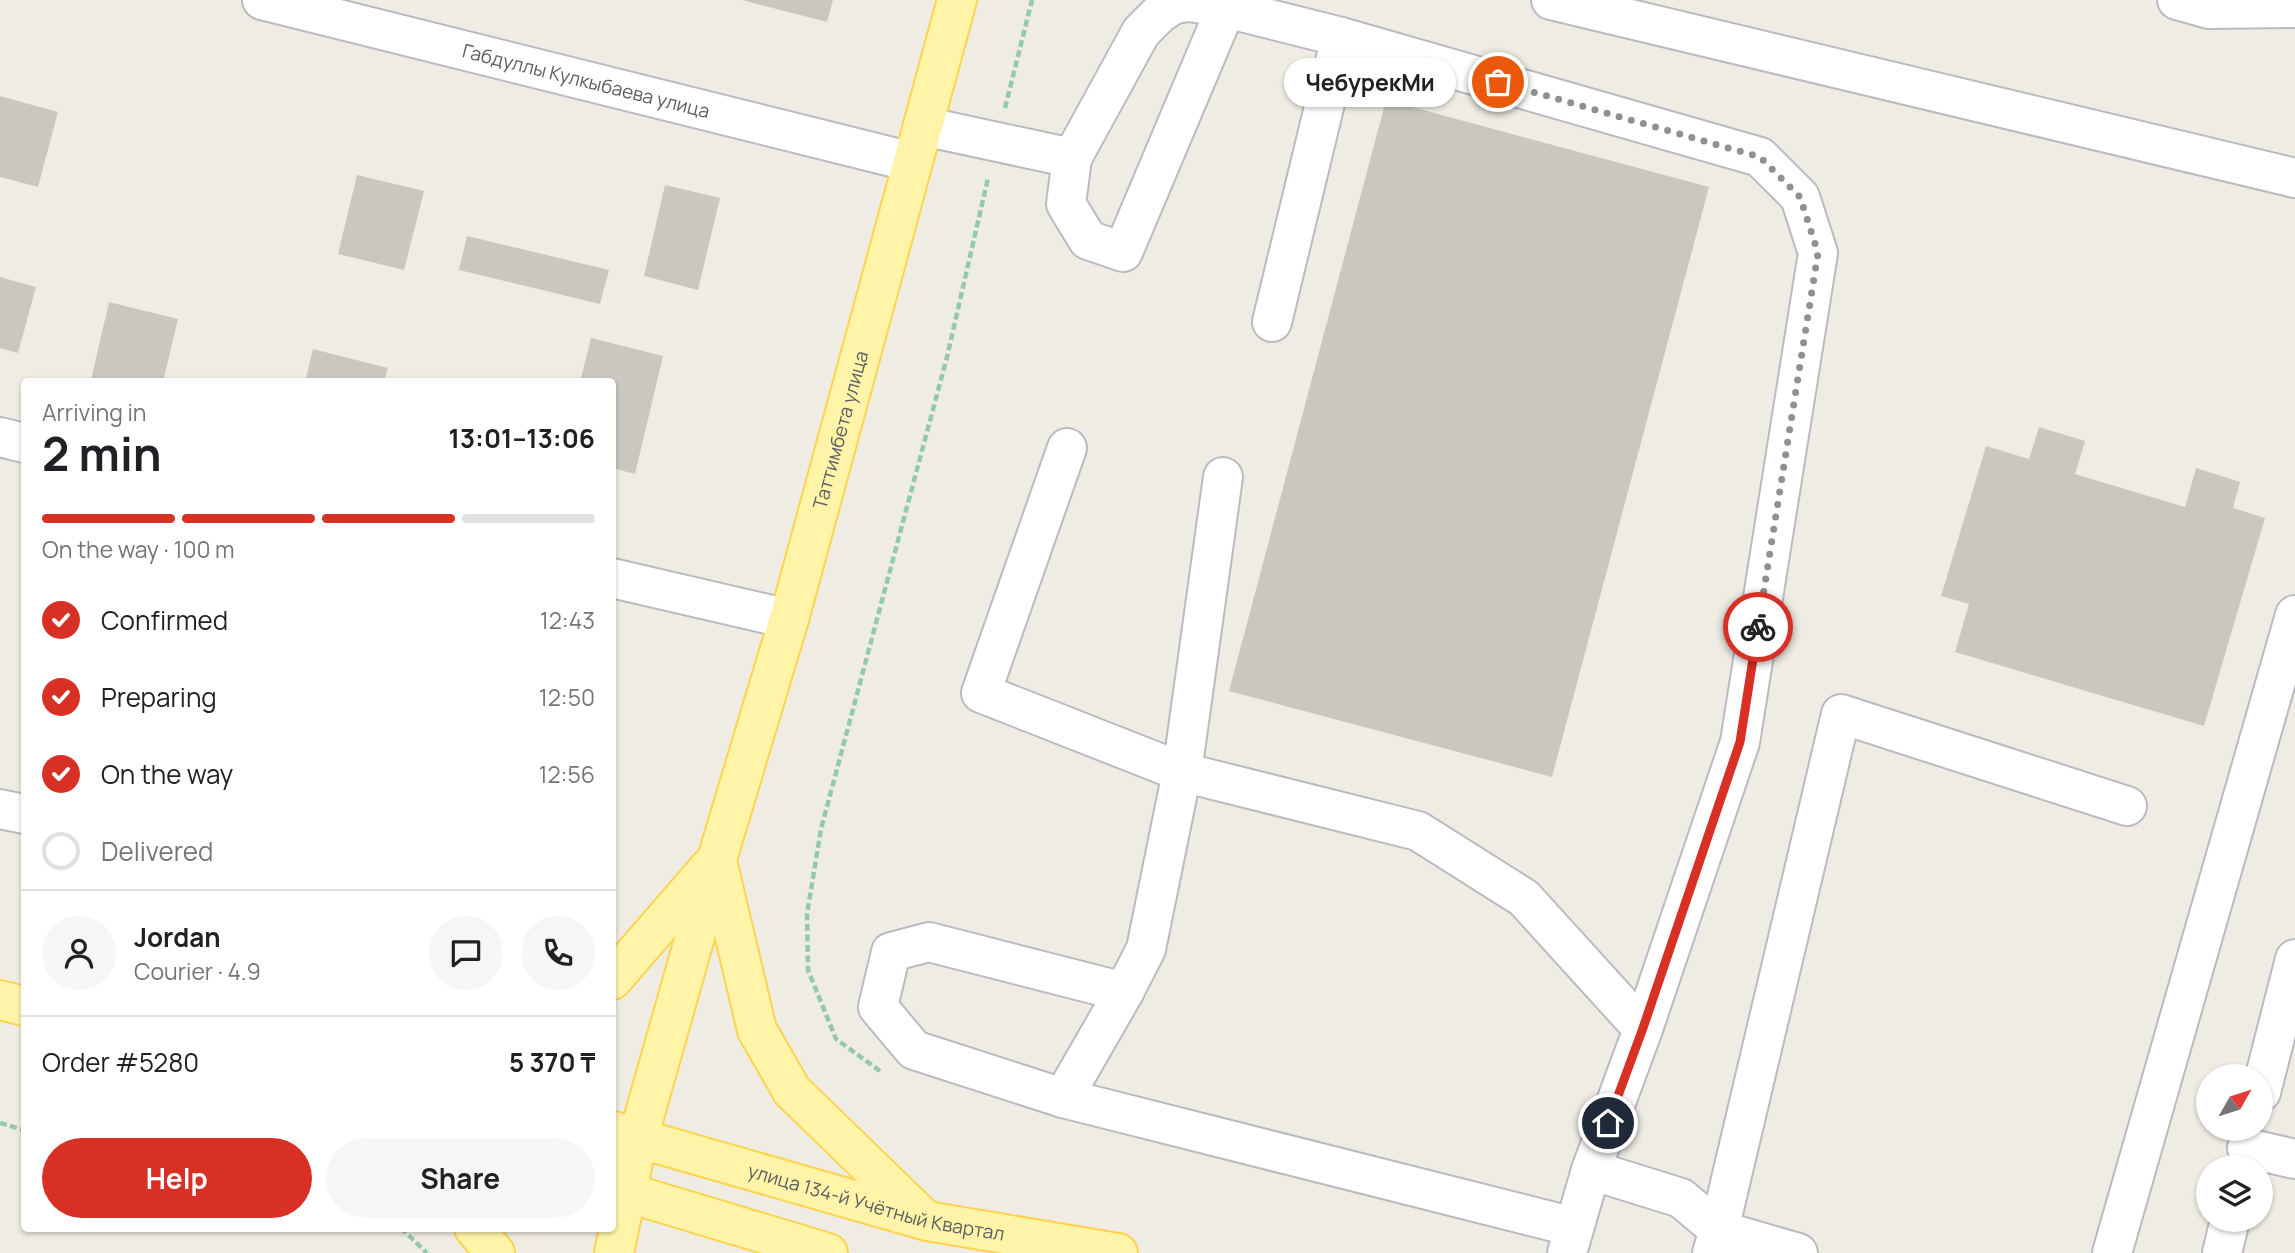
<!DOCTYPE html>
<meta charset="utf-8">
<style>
body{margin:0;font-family:Manrope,sans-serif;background:#f6f6f6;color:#202124;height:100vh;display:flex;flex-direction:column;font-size:26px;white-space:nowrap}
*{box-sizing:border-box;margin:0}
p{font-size:23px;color:#757577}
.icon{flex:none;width:38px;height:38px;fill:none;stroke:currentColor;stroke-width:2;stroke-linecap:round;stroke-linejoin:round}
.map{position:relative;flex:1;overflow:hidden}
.panel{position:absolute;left:21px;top:378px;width:595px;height:854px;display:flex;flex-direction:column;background:#fff;border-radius:7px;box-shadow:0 2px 5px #0004}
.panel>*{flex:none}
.needle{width:46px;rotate:51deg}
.tools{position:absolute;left:2196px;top:1064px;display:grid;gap:14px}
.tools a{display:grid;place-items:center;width:77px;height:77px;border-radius:50%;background:#fff;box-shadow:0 2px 5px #0004;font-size:35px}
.pin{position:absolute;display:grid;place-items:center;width:60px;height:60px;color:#fff;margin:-30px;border:4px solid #fff;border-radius:50%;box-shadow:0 2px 7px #0007}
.courier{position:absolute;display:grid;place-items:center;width:70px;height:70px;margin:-35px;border:5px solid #d93025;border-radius:50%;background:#fff;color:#222;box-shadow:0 2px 9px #0007}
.bubble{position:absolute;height:49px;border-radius:24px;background:#fff;box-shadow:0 2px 5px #0004;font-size:23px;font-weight:700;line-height:49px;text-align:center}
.head em{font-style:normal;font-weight:700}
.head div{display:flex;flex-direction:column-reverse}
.head{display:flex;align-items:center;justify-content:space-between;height:119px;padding:0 21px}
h1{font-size:46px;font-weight:700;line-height:52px}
.bar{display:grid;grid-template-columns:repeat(4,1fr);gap:10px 7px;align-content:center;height:84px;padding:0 21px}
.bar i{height:9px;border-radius:5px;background:#e0e0e0}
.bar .active{background:#d93025}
.bar p{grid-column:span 4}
.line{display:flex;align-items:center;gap:18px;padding:0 21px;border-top:2px solid #e0e0e0}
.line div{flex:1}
.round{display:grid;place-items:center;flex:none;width:74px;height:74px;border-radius:37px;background:#f6f6f6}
ol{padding:0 21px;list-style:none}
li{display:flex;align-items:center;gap:21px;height:77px}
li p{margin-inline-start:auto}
li .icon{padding:7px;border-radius:50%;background:#d93025;color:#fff;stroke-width:4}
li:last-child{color:#757577}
li i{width:38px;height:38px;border:4px solid #e0e0e0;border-radius:50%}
.button{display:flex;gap:14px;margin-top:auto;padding:14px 21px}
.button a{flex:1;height:80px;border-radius:42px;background:#d93025;color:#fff;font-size:28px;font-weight:700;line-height:80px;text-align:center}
.button a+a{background:#f6f6f6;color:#202124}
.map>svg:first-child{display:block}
</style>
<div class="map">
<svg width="2295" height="1253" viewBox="0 0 2295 1253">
<rect width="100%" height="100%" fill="#efede3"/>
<path fill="#cac7c0" d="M 742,0 L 833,0 L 827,22 Z
M 0,96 L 58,112 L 38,187 L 0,177 Z
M 1386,100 L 1709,187 L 1552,777 L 1229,691 Z
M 357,175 L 424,191 L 404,270 L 338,254 Z
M 665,185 L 720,198 L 698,290 L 644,276 Z
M 467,236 L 609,270 L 600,304 L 459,270 Z
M 0,277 L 36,287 L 18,353 L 0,348 Z
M 109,302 L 178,319 L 163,382 L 91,380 Z
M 591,338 L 663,356 L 635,474 L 612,468 L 612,382 L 580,382 Z
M 313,349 L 388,368 L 384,382 L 305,382 Z
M 2039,427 L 2085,441 L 2075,474 L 2185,507 L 2196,468 L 2240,482 L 2233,508 L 2265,518 L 2204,726 L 1955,652 L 1969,604 L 1941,596 L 1986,446 L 2029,459 Z"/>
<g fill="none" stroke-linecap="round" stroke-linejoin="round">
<g stroke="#b8bbc1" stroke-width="42">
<g id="minor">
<path id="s1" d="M 262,0 L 912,162"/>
<path d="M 1551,0 L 2295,178"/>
<path d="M 2177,0 L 2209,9 L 2295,8"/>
<path d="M 923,126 L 1072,158 L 1141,32 L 1159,14 L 1174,4 L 1190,2 L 1226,8 L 1341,37 L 1760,157 L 1800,197 L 1818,253 L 1740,742 L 1643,1029 L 1591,1170 L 1567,1253"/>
<path d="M 1072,158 L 1066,204 L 1088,240 L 1123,252 L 1226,8"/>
<path d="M 1272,322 L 1341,37"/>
<path d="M 0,437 L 24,443"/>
<path d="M 1067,448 L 981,693 L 1182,772 L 1418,831 L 1524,898 L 1643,1029"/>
<path d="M 1223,477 L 1182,772 L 1146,949 L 1124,992 L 1063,1098 L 1574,1227"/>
<path d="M 612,578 L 789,619"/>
<path d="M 0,809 L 24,814"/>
<path d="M 2261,1092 L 2295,959"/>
<path d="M 1063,1098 L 914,1050 L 878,1007 L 891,952 L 929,942 L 1124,992"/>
<path d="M 2247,1148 L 2295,1159"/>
<path d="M 1591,1170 L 1681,1198 L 1719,1230 L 1798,1253"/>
<path d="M 1712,1253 L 1719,1230 L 1841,714 L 2127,806"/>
<path d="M 2112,1253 L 2295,615"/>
<path d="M 2222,1253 L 2230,1220"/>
</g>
</g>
<g stroke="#fed34e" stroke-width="42">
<g id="major">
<path d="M 717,861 L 757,1030 L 792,1091 L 923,1218"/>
<path d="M 612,980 L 709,868"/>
<path d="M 0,1000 L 24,1006"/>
<path id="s2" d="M 613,1131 L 927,1221 L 1118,1253"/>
<path d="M 612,1188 L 828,1253"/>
<path d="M 474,1228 L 495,1253"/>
<path id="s3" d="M 614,1253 L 638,1138 L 717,859 L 789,619 L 957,0"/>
</g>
</g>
<path stroke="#95caa6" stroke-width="4.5" stroke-dasharray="7 3.5" stroke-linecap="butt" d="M 1005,108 L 1032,0
M 880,1071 L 836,1039 L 808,970 L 807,914 L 821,829 L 947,357 L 988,178
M 0,1123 L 24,1130
M 401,1228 L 427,1253"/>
<use href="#minor" stroke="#fff" stroke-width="38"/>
<use href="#major" stroke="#fff4a8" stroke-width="38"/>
</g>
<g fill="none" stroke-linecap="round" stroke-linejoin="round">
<path stroke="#8f9191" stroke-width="7" stroke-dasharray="0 12.6" d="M 1498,82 L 1760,157 L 1800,197 L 1818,253 L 1758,627"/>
<path stroke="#d93025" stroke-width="9" d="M 1608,1123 L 1643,1028 L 1740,742 L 1758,627"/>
</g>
<g text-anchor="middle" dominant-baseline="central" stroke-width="7" stroke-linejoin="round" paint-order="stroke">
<g font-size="19" fill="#5b5f65" stroke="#fff">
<text stroke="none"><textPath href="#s1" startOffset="334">Габдуллы Кулкыбаева улица</textPath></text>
<text stroke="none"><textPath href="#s3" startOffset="854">Таттимбета улица</textPath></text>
<text stroke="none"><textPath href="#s2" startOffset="273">улица 134-й Учётный Квартал</textPath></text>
</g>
</g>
</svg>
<div class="tools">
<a><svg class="needle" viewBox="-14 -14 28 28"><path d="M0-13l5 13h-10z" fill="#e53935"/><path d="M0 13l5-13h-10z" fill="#757577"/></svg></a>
<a><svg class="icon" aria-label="layers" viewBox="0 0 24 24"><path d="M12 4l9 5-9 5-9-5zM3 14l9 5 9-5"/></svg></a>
</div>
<div class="pin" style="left:1498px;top:82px;background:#ea580c"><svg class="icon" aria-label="bag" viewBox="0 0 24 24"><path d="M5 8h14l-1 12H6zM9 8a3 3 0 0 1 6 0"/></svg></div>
<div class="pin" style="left:1608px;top:1123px;background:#1f2937"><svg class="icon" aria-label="home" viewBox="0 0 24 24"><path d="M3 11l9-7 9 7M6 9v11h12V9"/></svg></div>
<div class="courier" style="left:1758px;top:627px"><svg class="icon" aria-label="bike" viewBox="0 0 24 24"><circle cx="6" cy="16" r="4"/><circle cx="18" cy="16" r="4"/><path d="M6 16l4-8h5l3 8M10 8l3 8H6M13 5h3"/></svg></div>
<div class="bubble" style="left:1284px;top:58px;width:172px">ЧебурекМи</div>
<section class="panel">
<div class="head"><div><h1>2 min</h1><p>Arriving in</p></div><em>13:01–13:06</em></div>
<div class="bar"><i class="active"></i><i class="active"></i><i class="active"></i><i></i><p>On the way · 100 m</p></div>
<ol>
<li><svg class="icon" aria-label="check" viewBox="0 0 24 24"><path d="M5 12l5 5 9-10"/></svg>Confirmed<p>12:43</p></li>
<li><svg class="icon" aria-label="check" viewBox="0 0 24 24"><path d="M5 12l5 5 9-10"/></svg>Preparing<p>12:50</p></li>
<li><svg class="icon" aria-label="check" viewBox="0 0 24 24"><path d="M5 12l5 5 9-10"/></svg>On the way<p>12:56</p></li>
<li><i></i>Delivered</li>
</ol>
<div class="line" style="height:126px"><a class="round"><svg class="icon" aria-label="person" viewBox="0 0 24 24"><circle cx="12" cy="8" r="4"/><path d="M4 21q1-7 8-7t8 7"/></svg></a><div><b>Jordan</b><p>Courier · 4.9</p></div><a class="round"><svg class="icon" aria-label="chat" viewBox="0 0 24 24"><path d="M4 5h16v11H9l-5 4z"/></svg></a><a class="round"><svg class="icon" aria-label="phone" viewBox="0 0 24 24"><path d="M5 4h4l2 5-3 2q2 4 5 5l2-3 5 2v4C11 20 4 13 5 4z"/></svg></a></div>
<div class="line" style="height:91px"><div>Order #5280</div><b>5 370 ₸</b></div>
<div class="button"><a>Help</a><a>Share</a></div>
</section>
</div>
